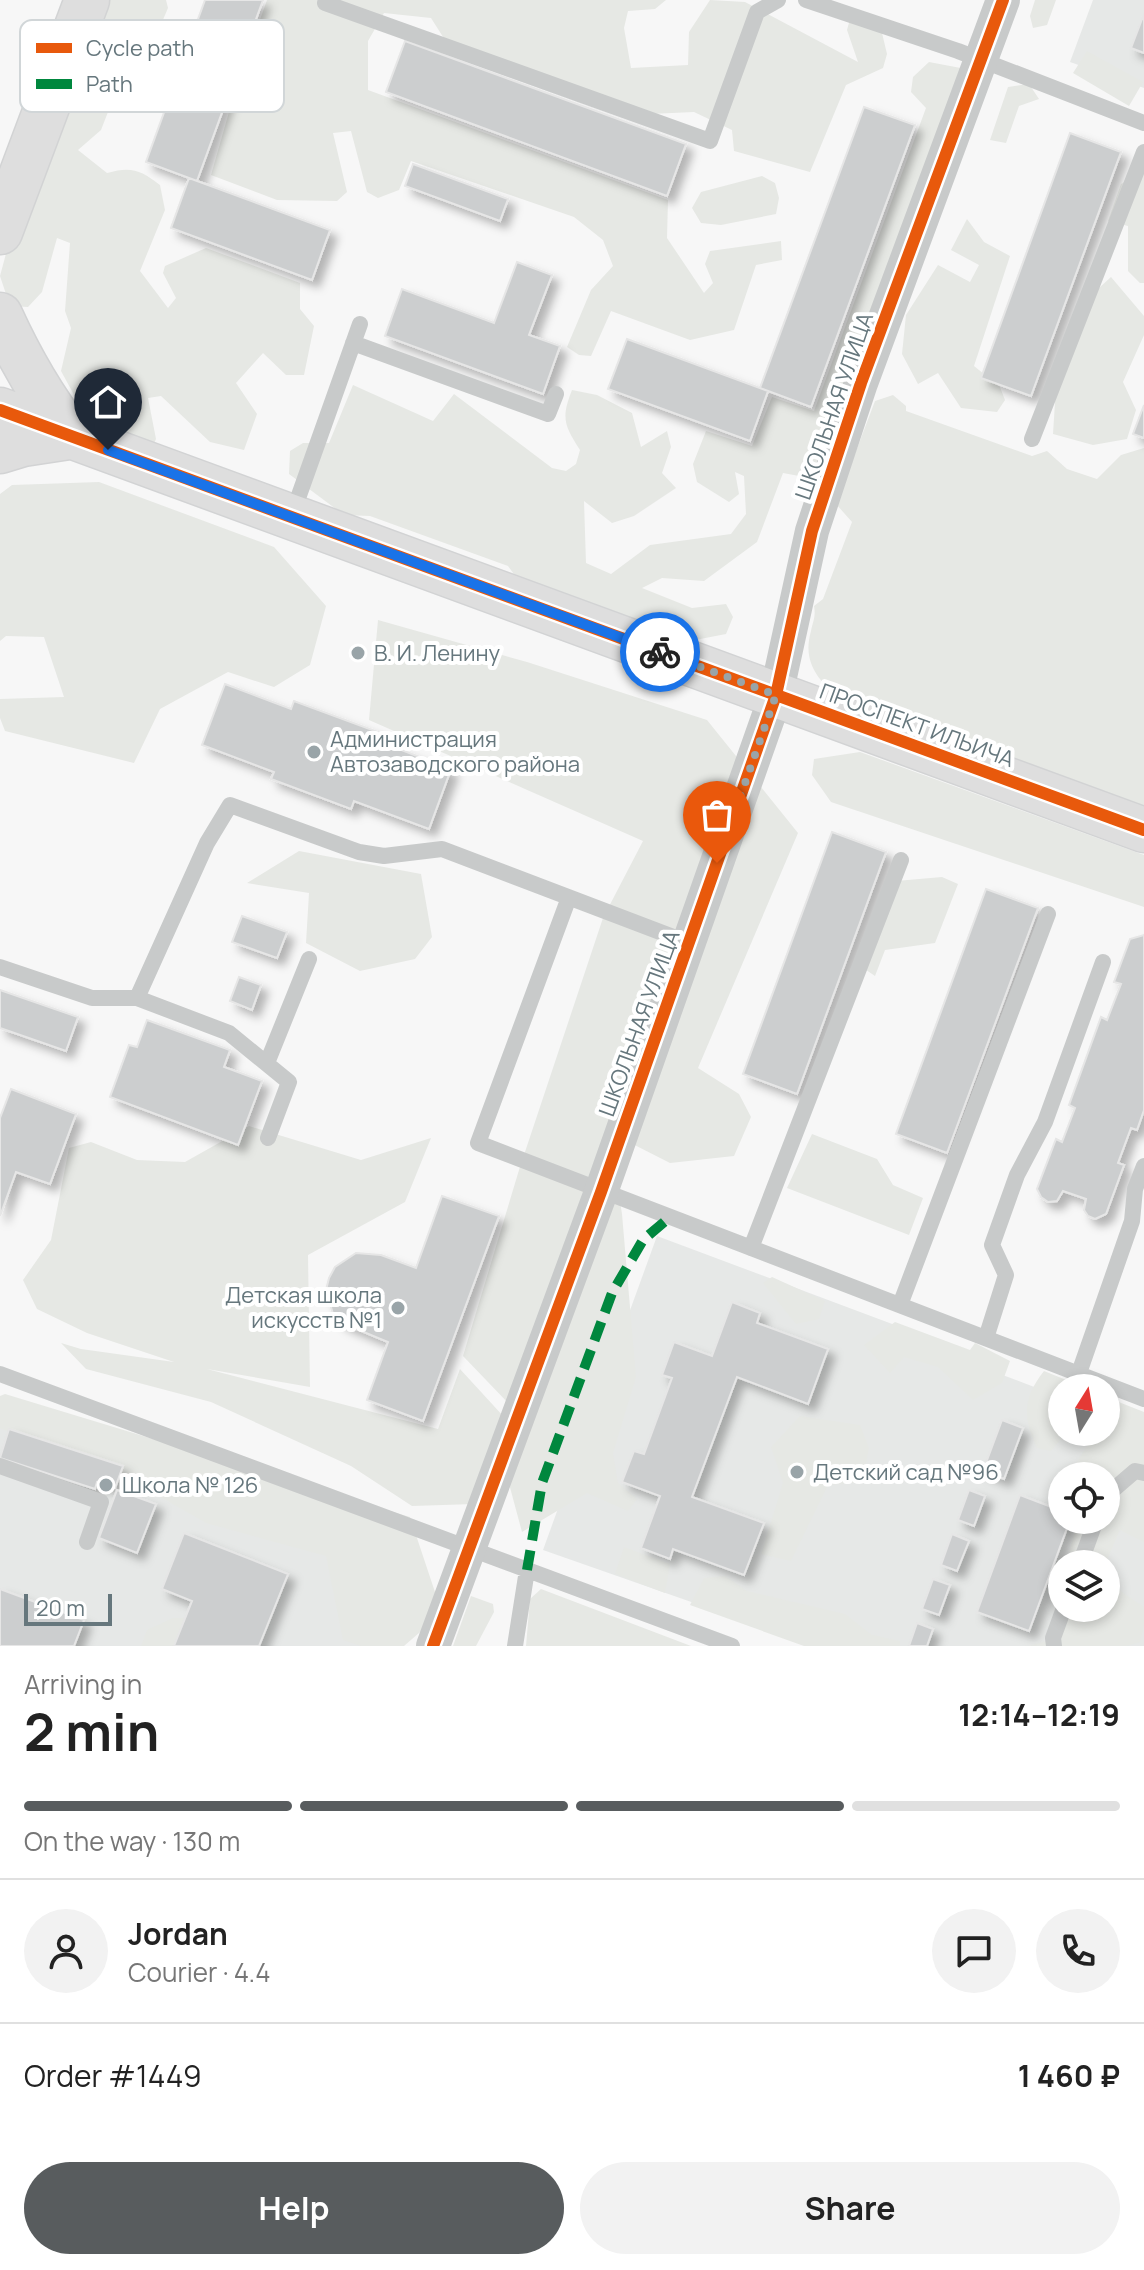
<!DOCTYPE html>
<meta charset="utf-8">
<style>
body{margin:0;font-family:Manrope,sans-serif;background:#f2f2f2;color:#222;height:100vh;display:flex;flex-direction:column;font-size:30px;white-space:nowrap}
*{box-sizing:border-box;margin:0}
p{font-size:26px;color:#767676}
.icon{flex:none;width:44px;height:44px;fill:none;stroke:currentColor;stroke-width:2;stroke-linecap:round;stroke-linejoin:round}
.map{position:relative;height:1646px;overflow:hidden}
.details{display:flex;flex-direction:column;background:#fff;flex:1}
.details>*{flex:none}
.needle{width:52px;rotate:11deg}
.controls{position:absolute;left:1048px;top:1374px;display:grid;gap:16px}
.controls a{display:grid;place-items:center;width:72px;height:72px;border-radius:50%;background:#fff;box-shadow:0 4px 12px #0003;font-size:40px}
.scale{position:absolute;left:24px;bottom:20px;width:88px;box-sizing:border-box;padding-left:8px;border:4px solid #66777d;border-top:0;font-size:22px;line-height:28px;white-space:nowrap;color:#66777d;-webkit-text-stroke:6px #fff;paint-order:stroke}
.pin{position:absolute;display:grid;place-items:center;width:68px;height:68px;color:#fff;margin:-82px -34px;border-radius:50% 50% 50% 0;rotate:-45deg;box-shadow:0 0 8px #0007}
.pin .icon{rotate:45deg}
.courier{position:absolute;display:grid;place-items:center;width:80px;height:80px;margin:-40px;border:6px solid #1a73e8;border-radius:50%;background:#fff;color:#222;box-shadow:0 2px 10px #0007}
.overview em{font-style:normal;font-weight:700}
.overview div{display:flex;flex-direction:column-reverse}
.overview{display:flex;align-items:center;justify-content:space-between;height:136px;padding:0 24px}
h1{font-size:52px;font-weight:700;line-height:60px}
.bar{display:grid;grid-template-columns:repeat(4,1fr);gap:12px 8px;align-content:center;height:96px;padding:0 24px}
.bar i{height:10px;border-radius:6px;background:#e0e0e0}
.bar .selected{background:#585c5e}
.bar p{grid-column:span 4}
.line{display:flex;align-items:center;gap:20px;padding:0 24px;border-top:2px solid #e0e0e0}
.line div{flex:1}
.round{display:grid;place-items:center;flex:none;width:84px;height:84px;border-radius:42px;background:#f2f2f2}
.primary-button{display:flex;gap:16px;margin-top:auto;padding:16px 24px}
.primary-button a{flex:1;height:92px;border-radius:48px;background:#585c5e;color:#fff;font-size:32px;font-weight:700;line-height:92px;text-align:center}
.primary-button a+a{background:#f2f2f2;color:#222}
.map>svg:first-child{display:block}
</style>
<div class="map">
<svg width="1144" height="1646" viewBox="0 0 1144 1646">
<defs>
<filter id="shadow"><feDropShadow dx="7" dy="7" stdDeviation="4" flood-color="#0004"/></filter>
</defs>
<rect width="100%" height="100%" fill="#f7f7f7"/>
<path fill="#e6e8e7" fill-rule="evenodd" d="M 1093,0 L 1144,0 L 1144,88 L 1070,62 Z
M 657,1236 L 999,1364 L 1000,1374 L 1050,1393 L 1062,1388 L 1062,1432 L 1106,1432 L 1144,1437 L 1144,1646 L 817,1646 L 543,1550 ZM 1062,1476 L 1106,1476 L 1106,1520 L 1062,1520 ZM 1062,1564 L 1106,1564 L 1106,1608 L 1062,1608 Z
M 0,1407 L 423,1564 L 392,1646 L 0,1646 Z"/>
<path fill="#e6e8e4" d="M 98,0 L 166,0 L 168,8 L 159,29 L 134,45 L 101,130 L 78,150 L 107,173 C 131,166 141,170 160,185 L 165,210 L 140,271 L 168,308 L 176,298 L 163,273 L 165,266 L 206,248 L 300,283 L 300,309 L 314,326 L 304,375 L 286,375 L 263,353 L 236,383 L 257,414 L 244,450 L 210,442 L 161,396 L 148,398 L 156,439 L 153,446 L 116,436 L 79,404 L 61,371 L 71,328 L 65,311 L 70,243 L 57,238 L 42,292 L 28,307 L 10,306 L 0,276 L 11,235 L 32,213 L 31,185 Z
M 267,0 L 666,0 L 655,9 L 628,11 L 624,28 L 631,68 L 688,65 L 689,32 L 710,0 L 745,2 L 858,62 L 847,30 L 850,19 L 878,16 L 887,54 L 883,68 L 846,85 L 810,172 L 734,151 L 732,130 L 694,112 L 650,114 L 445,40 L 431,18 L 384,13 L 368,41 L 368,90 L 668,200 L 667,238 L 704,293 L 713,283 L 705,264 L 710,251 L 781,241 L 782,260 L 756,265 L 734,330 L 690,340 L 611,311 L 591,356 L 579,355 L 567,347 L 591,290 L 613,266 L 603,240 L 574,217 L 411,161 L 399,190 L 378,198 L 367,192 L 351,131 L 333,133 L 347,192 L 337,201 L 277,200 L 211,175 L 237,84 Z
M 1035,0 L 1056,0 L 1047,25 L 1033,28 L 1030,16 Z
M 1087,51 L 1143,82 L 1129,106 L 1073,73 Z
M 929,62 L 966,69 L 826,481 L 783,473 L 757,542 L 704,581 L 662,578 L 642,588 L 692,608 L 726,604 L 733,617 L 726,634 L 695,640 L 516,577 L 508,566 L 370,516 L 344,515 L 289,474 L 290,451 L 303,443 L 329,443 L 353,385 L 433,421 L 454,394 L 552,468 L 566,471 L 576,464 L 580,450 C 564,425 561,418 572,390 L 597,395 L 632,413 L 641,447 L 667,431 L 671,447 L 662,473 L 676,488 L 634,516 L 612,523 L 584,501 L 586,563 L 611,574 L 650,545 L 731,534 L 746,514 L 744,476 L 735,472 L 739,494 L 729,502 L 697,482 L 693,464 L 706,431 L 752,446 L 772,397 L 814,411 L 926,108 L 911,92 L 913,77 Z
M 1029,84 L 1039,99 L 1019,106 L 1006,143 L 990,140 L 1008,87 Z
M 1144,172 L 1144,283 L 1140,283 L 1128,271 L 1128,226 L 1108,221 L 1121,184 Z
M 762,176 L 775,183 L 779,198 L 776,214 L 721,225 L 701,223 L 692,208 L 701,192 Z
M 967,219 L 984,242 L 1010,256 L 974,366 L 1000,387 L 1005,400 L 997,412 L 961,408 L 938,373 L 918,384 L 902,354 L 906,315 L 938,265 L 970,282 L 979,265 L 951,250 Z
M 1111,277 L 1144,316 L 1144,335 L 1123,382 L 1136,410 L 1127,439 L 1093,445 L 1053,434 L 1058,355 L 1075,310 Z
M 893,395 L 906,406 L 906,411 L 1032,456 L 1047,451 L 1067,469 L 1097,479 L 1121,455 L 1144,448 L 1144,809 L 840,699 C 818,680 802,662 811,631 C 813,621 816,617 814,606 L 823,599 L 852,522 L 836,504 L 875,401 Z
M 99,482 L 274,547 L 326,606 L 310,665 L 274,687 L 228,672 L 160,709 L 134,763 L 5,731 L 0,718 L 0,699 L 64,697 L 44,637 L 6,636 L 0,641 L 0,494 L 12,485 Z
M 378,620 L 527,662 L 707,720 L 798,833 L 698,1068 L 739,1094 L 751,1117 L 734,1156 L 670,1163 L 609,1132 L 622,1214 L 636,1377 L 613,1453 L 618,1483 L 637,1499 L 628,1511 L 587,1493 L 522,1532 L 508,1480 L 531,1427 L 463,1356 L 519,1170 L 603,918 L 643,841 L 369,720 Z
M 860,752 L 1144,855 L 1144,907 L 831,802 L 812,775 L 814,759 Z
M 299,851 L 421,874 L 432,937 L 415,959 L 360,971 L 306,943 L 309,893 L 247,883 Z
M 942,877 L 958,884 L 935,943 L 885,950 L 875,976 L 856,963 L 885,882 Z
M 249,1126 L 361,1160 L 431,1138 L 405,1202 L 308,1255 L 310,1387 L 207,1369 L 438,1429 L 460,1369 L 504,1417 L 474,1504 L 412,1506 L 351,1466 L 211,1402 L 86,1369 L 61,1343 L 81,1349 L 174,1362 L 87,1333 L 37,1309 L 23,1280 L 51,1240 L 69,1148 L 91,1142 L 137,1160 L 185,1162 Z
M 812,1134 L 877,1159 L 893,1185 L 923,1198 L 909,1235 L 787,1188 Z
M 772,1277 L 825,1301 L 819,1319 L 796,1324 L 763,1283 Z
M 895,1322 L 970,1350 L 975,1343 L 1010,1361 L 1002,1383 L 973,1400 L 938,1367 L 904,1357 L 890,1373 L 864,1345 Z
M 1044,1371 L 1086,1388 L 1062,1388 L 1062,1432 L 1106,1432 L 1106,1397 L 1144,1412 L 1144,1542 L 1120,1530 L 1105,1564 L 1066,1564 L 1078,1520 L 1106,1520 L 1106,1476 L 1073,1476 L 1071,1472 L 1093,1436 L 1066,1433 L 1051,1451 L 1037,1448 C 1023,1417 1022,1399 1044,1371 Z
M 5,1394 L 410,1517 L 442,1613 L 404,1646 L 361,1646 L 343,1640 L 326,1556 L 206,1523 L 138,1484 L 0,1428 L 0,1396 Z
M 800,1416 L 860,1425 L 869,1448 L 862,1482 L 828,1485 L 791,1561 L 761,1554 L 783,1483 L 771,1447 Z
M 624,1547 L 670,1564 L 665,1593 L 615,1574 Z
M 725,1576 L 747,1591 L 845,1614 L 872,1635 L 900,1641 L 900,1646 L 804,1646 L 690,1605 L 704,1578 Z
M 1062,1579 L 1062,1608 L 1106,1608 L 1106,1581 L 1144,1607 L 1144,1624 L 1140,1642 L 1127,1646 L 1028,1646 L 1047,1641 Z
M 541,1589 L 691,1646 L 526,1646 L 530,1599 Z
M 471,1596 L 493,1604 L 494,1612 L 476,1646 L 453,1646 Z
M 173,1618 L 187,1618 L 230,1646 L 141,1646 L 147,1630 Z"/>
<path fill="#cccecf" stroke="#e6e6e6" stroke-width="2" filter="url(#shadow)" d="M 205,0 L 263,0 L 197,181 L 146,162 Z
M 1144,14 L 1144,53 L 1131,48 Z
M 405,41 L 686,144 L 667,196 L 386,92 Z
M 864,107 L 915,125 L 811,407 L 760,388 Z
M 1070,133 L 1121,152 L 1031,396 L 981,378 Z
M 413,164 L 508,199 L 500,221 L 405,186 Z
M 189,178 L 330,230 L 312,280 L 171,228 Z
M 517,262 L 552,275 L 529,335 L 560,346 L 543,394 L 385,336 L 402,289 L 494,323 Z
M 627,339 L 768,391 L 750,441 L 608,389 Z
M 1144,405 L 1144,438 L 1133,434 Z
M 225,684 L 291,709 L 294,701 L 386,735 L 383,743 L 451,769 L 429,829 L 354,801 L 351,809 L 271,779 L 274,772 L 202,745 Z
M 832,832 L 886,852 L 797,1094 L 743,1074 Z
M 986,889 L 1038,908 L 947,1153 L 896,1134 Z
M 242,916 L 287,932 L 277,958 L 232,942 Z
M 1144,935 L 1144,1110 L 1137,1130 L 1131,1128 L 1118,1163 L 1124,1165 L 1106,1214 L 1095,1219 L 1088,1216 L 1084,1210 L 1086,1199 L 1063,1191 L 1057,1201 L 1048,1202 L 1041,1197 L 1037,1189 L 1056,1139 L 1062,1142 L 1075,1108 L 1069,1105 L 1101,1017 L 1107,1020 L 1121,984 L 1114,982 L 1130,939 Z
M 239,977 L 261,985 L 252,1010 L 230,1001 Z
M 0,990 L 78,1017 L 66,1051 L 0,1028 Z
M 147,1020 L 230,1050 L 224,1067 L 262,1081 L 238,1145 L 110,1097 L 129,1045 L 137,1047 Z
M 11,1089 L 76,1114 L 50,1184 L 16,1172 L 0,1216 L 0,1118 Z
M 442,1196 L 499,1216 L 423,1421 L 367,1400 L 388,1342 L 342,1323 L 333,1314 L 326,1290 L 329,1278 L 335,1267 L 356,1253 L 381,1255 L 416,1268 Z
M 732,1302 L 760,1313 L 757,1323 L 828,1349 L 808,1404 L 737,1377 L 692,1497 L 764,1523 L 744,1575 L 673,1549 L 670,1559 L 641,1548 L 660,1496 L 622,1482 L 634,1451 L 644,1454 L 672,1378 L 662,1375 L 674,1342 L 712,1356 Z
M 1002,1420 L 1023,1428 L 1004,1479 L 983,1471 Z
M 9,1429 L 123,1466 L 115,1488 L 97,1482 L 95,1489 L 0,1458 Z
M 117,1490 L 156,1504 L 137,1553 L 99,1538 Z
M 969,1490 L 985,1496 L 974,1526 L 958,1520 Z
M 1020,1495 L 1062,1511 L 1062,1520 L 1070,1520 L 1029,1631 L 977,1612 Z
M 184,1533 L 288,1574 L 259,1646 L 174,1646 L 192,1601 L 162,1589 Z
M 952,1534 L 969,1541 L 957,1571 L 941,1565 Z
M 933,1579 L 950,1585 L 939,1615 L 922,1609 Z
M 0,1589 L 84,1620 L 74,1646 L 0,1646 Z
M 917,1623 L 933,1629 L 927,1646 L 909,1646 Z"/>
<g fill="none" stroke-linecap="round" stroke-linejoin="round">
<g stroke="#d2d3d4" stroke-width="47">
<path id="secondary" d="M 0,232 L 87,0
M 0,315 C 20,359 42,398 72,436
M 0,410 L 1144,830
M 0,451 L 23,444 L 69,437"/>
</g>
<path stroke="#c8caca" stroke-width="16" d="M 326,0 L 325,3 L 710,141 L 757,12 L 778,0
M 806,0 L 958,51 L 1144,123
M 353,343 L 548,414 L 556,394
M 1032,439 L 1144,152
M 292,515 L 360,324
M 568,900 L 478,1143 L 1144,1399
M 0,967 L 92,998 L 137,998 L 229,1033 L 289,1082 L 268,1138
M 137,998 L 207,843 L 230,805 L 359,852 L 384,856 L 442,849 L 689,943
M 267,1063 L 309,959
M 751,1248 L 901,860
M 900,1305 L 1048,914
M 986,1338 L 1006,1275 L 992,1245 L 1017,1175 L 1045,1122 L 1103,962
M 1079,1373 L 1132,1221 L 1135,1189 L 1144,1166
M 0,1374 L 732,1646
M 0,1466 L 101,1502 L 87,1542
M 1106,1496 L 1135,1471 L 1144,1473
M 1080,1564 L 1096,1520
M 515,1646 L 527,1570
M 1054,1646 L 1053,1638 L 1064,1608"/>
<path stroke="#c8caca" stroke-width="34" d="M 433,1646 L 601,1192 L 776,695 L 812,531 L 861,383 L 1003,0"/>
<use href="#secondary" stroke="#dedede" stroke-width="44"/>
<path stroke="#00873e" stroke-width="10" stroke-dasharray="20 10" stroke-linecap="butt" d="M 527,1570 L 542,1483 L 612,1293 L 643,1240 L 670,1217"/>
<g stroke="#fff" stroke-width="17">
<path id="cycleway" d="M 0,410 L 1144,830
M 433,1646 L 601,1192 L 776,695 L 812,531 L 861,383 L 1003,0"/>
</g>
<use href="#cycleway" stroke="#e8590c" stroke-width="12"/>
</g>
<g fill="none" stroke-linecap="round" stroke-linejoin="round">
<path stroke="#99a4a8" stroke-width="8" stroke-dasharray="0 14.4" d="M 660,652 L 776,695 L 717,863"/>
<path stroke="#1a73e8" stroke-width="10" d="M 108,450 L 660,652"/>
</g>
<g fill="#99a4a8" stroke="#fff" stroke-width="3">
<circle cx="358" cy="653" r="8"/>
<circle cx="314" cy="752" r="8"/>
<circle cx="398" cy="1308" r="8"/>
<circle cx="797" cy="1472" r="8"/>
<circle cx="106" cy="1485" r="8"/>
</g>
<g text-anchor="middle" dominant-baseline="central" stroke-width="8" stroke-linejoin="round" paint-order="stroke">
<g font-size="22" fill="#66777d" stroke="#fff">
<text transform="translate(834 406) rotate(-71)">ШКОЛЬНАЯ УЛИЦА</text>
<text transform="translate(917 725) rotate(20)">ПРОСПЕКТ ИЛЬИЧА</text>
<text transform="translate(639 1023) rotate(-70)">ШКОЛЬНАЯ УЛИЦА</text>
</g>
<g font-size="22" fill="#66777d" stroke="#fff" text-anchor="start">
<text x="374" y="653">В. И. Ленину</text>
<text x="330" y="739">Администрация<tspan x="330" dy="25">Автозаводского района</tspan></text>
<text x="382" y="1295" text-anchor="end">Детская школа<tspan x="382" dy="25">искусств №1</tspan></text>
<text x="813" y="1472">Детский сад №96</text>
<text x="122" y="1485">Школа № 126</text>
</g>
</g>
<rect x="20" y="20" width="264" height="92" rx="12" fill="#fff" stroke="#d1d6d8" stroke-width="2"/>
<rect x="36" y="43" width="36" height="10" fill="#e8590c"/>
<rect x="36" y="79" width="36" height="10" fill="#00873e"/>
<g font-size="22" fill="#66777d">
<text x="86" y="56">Cycle path</text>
<text x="86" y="92">Path</text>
</g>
</svg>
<div class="controls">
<a><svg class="needle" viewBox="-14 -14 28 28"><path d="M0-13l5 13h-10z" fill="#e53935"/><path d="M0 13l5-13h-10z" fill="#767676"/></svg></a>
<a><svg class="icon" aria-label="locate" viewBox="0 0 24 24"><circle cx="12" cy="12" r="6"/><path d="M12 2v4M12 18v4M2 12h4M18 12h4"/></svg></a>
<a><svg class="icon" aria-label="layers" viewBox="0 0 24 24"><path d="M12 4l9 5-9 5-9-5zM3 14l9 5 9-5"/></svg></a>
</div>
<div class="scale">20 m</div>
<div class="pin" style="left:717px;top:863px;background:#ea580c"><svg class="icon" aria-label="bag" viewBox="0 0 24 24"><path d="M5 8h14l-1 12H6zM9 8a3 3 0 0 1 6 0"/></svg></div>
<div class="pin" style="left:108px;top:450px;background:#1f2937"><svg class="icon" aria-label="home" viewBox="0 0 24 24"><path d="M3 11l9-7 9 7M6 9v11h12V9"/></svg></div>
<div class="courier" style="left:660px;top:652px"><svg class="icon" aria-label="bike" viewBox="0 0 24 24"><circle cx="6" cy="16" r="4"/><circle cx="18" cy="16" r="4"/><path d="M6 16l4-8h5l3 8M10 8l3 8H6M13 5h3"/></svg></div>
</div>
<section class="details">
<div class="overview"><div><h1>2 min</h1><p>Arriving in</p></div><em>12:14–12:19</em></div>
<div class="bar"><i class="selected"></i><i class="selected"></i><i class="selected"></i><i></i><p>On the way · 130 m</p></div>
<div class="line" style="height:144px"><a class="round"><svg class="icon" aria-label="person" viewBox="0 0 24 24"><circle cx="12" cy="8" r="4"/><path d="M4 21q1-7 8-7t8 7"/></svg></a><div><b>Jordan</b><p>Courier · 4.4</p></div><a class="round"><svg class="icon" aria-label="chat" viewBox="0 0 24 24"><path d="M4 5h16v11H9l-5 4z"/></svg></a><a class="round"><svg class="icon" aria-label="phone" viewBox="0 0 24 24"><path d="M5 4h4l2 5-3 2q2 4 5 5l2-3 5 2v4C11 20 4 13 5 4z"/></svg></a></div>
<div class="line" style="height:104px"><div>Order #1449</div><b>1 460 ₽</b></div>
<div class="primary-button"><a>Help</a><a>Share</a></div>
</section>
